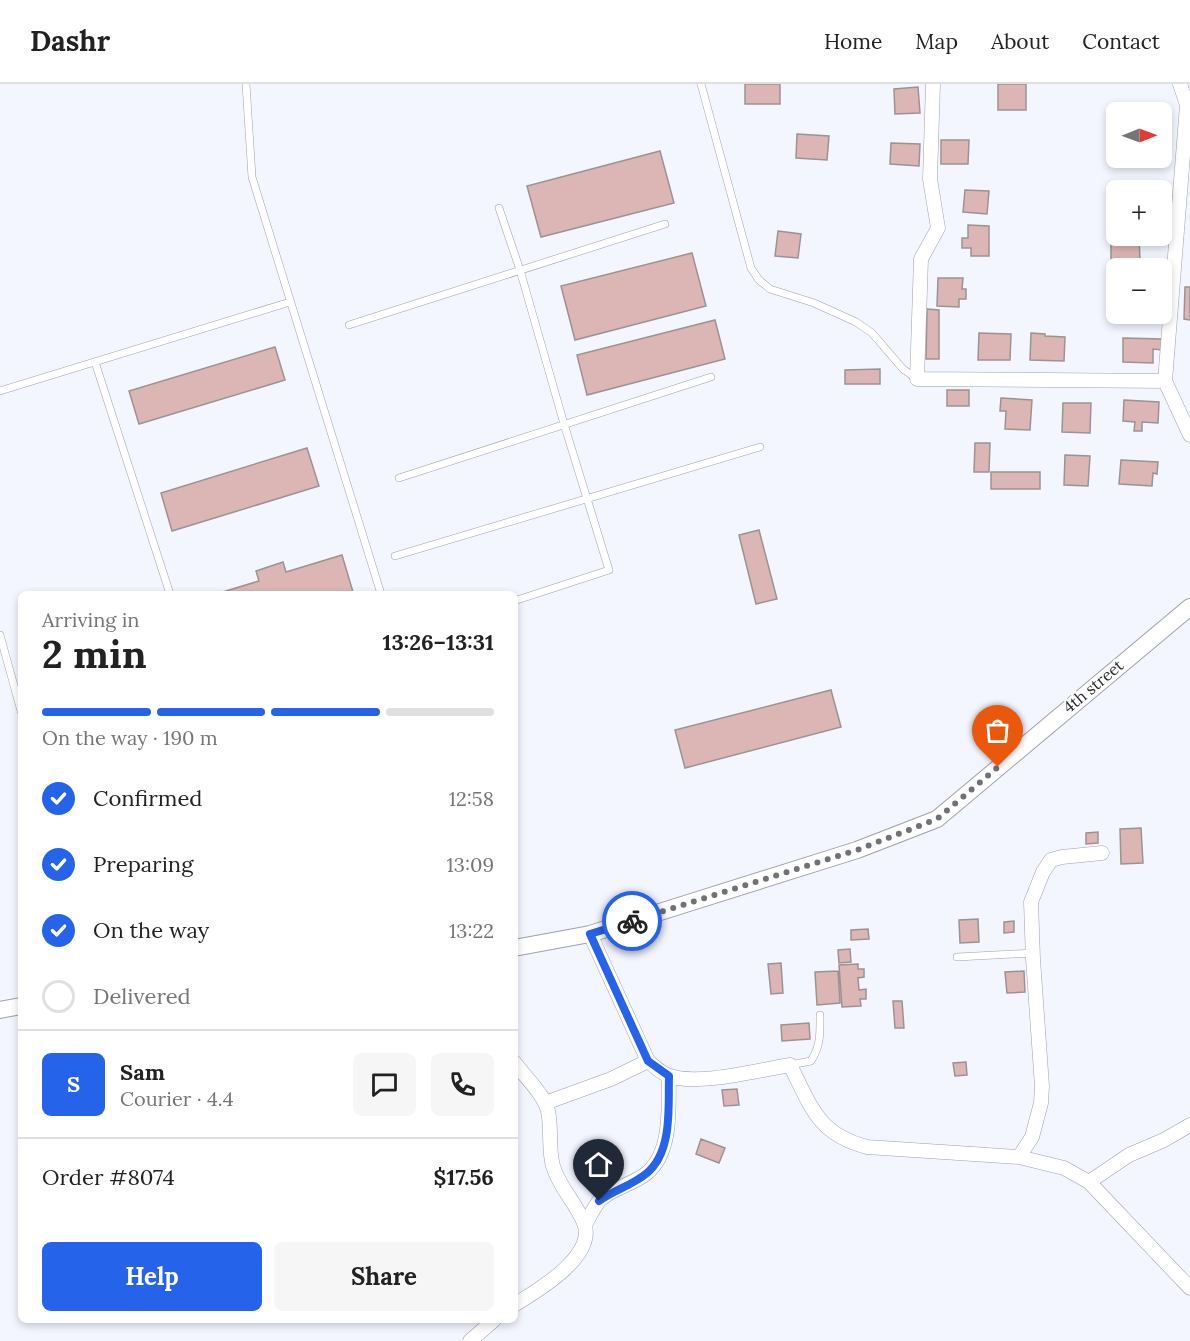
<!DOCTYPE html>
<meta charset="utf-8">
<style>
body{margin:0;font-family:Lora,serif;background:#f6f6f6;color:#222;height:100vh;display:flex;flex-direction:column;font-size:22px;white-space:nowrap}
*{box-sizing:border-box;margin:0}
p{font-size:20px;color:#767676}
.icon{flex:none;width:33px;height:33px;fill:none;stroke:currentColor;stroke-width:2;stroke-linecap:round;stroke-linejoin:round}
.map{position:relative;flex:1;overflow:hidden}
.details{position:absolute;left:18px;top:507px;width:500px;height:732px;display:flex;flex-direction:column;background:#fff;border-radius:9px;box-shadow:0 3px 9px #0003}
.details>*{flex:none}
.needle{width:39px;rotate:89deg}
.controls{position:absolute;left:1106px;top:18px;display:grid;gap:12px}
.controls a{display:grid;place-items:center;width:66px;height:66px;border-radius:9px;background:#fff;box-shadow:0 3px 9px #0003;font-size:30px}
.pin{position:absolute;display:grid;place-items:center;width:51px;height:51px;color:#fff;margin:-62px -26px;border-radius:50% 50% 50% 0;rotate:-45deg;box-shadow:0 0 6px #0007}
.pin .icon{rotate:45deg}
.courier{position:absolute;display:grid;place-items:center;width:60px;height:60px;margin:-30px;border:4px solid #2563eb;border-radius:50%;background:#fff;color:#222;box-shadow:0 2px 8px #0007}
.headline em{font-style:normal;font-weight:700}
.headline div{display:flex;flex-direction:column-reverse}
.headline{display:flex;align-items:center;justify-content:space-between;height:102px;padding:0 24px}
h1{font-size:39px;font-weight:700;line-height:45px}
.bar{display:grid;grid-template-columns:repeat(4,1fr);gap:9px 6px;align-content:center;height:72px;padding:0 24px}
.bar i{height:8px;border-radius:4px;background:#e0e0e0}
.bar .on{background:#2563eb}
.bar p{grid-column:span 4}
.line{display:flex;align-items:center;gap:15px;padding:0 24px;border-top:2px solid #e0e0e0}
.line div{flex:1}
.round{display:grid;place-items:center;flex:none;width:63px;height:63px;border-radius:9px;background:#f6f6f6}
ol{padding:0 24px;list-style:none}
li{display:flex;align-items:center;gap:18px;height:66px}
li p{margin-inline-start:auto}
li .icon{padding:6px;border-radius:50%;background:#2563eb;color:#fff;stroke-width:4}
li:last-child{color:#767676}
li i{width:33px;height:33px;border:3px solid #e0e0e0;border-radius:50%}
.action{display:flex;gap:12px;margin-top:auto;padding:12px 24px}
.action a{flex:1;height:69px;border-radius:9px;background:#2563eb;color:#fff;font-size:24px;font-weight:700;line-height:69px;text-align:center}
.action a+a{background:#f6f6f6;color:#222}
header{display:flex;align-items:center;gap:36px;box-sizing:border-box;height:84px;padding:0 30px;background:#fff;border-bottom:2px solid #e0e0e0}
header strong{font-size:28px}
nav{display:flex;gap:33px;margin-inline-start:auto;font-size:21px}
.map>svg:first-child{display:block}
</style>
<header>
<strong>Dashr</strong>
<nav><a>Home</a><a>Map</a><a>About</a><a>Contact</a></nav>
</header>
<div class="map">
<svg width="1190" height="1257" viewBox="0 0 1190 1257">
<rect width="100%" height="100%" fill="#f3f5ff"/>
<path fill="#dbb6b5" stroke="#9d9292" stroke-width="1.5" d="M 745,0 L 780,0 L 780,20 L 745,20 Z
M 998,0 L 1026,0 L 1026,26 L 998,26 Z
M 918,3 L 920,29 L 895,30 L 894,5 Z
M 797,50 L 829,52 L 827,76 L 796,74 Z
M 941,56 L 969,56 L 968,80 L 941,80 Z
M 891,59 L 920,60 L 919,82 L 890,80 Z
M 660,67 L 674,119 L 541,153 L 527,102 Z
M 965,106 L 989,107 L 987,130 L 963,128 Z
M 1109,109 L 1116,109 L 1116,140 L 1110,140 Z
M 968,141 L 989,142 L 989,172 L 971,172 L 971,164 L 962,164 L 962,154 L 968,154 Z
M 1111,144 L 1116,144 L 1116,152 L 1139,152 L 1140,177 L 1111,178 Z
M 778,147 L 801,150 L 798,174 L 775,172 Z
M 692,169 L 706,222 L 575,256 L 561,202 Z
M 938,194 L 963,194 L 962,205 L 966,205 L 966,215 L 959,215 L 959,223 L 937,222 Z
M 1185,203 L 1190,203 L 1190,236 L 1184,235 Z
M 927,225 L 939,226 L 939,275 L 926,275 Z
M 1127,230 L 1159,230 L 1159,234 L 1127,233 Z
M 715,236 L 725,275 L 587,311 L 577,271 Z
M 979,249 L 1011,250 L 1010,276 L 978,276 Z
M 1031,249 L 1045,250 L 1045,252 L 1065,253 L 1064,277 L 1030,276 Z
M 1123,254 L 1162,255 L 1162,266 L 1153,265 L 1153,279 L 1123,278 Z
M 275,263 L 285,296 L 139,340 L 129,307 Z
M 880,285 L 880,300 L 845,300 L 845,286 Z
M 947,306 L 969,306 L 969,322 L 947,322 Z
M 1001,314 L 1032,316 L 1030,346 L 1005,345 L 1006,327 L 1000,327 Z
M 1124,316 L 1159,318 L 1158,339 L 1142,338 L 1142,347 L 1134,347 L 1135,338 L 1123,337 Z
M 1063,319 L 1091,319 L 1090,349 L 1062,348 Z
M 975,359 L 990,359 L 989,388 L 974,388 Z
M 307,364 L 319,402 L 172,447 L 161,409 Z
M 1065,371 L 1090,372 L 1088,402 L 1064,401 Z
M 1121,376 L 1158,378 L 1157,390 L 1153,389 L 1152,402 L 1119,400 Z
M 991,388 L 1040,388 L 1040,405 L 991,405 Z
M 759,446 L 777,515 L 756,520 L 739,451 Z
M 342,471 L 353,508 L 345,510 L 216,510 L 259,497 L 256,487 L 283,478 L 286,488 Z
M 831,606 L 841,643 L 685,684 L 675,646 Z
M 1141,744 L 1143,779 L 1121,780 L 1120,745 Z
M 1098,748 L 1098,759 L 1086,760 L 1086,749 Z
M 978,835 L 979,858 L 960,859 L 959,836 Z
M 1014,837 L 1014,848 L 1004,849 L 1004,838 Z
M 868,845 L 869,855 L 851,856 L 851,846 Z
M 850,865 L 851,878 L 839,879 L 838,866 Z
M 781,879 L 783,909 L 771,910 L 768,880 Z
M 858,880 L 858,885 L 864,885 L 864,893 L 858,894 L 859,906 L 866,905 L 866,915 L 860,915 L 861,922 L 842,923 L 839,881 Z
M 838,887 L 840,919 L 817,921 L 815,888 Z
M 1024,887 L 1025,908 L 1007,909 L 1005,888 Z
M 893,917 L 902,917 L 904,944 L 895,944 Z
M 809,939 L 810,955 L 782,957 L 781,941 Z
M 966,978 L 967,991 L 955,992 L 953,979 Z
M 737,1005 L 739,1021 L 724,1022 L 722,1006 Z
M 701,1055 L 725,1064 L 719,1079 L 696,1070 Z"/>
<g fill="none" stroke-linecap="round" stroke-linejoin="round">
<g stroke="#9fa1aa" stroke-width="8">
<path id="service" d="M 246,0 L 252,93 L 381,510
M 701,0 L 751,184 L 759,196 L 770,205 L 814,219 L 856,238 L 872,249 L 903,285 L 917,295
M 499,124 L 520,186 L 564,340 L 609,486 L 514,517
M 349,241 L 665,140
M 95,278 L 170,510
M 0,307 L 290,218
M 399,394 L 711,293
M 395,472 L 760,363
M 0,551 L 21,627
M 957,873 L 1033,869
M 790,981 L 811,977 C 821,961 820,949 820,931"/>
</g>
<g stroke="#9fa1aa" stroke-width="15">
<path id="minor" d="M 933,0 L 930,95 L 938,144 L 921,175 L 917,295 L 1165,297
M 1180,0 L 1187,21 L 1165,297 L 1190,351
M 590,850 L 648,977 C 654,982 660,988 667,991 C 695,1003 759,986 790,981 C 811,1022 817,1050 867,1063 L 1019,1073 L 1064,1084 L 1089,1098 L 1190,1204
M 514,978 C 525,993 544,1010 548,1027 C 552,1045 548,1065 553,1082 C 559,1103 576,1119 584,1139 C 597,1172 537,1207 514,1221
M 545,1019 L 611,995 L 648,977
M 1019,1073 L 1032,1053 L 1041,1019 L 1042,1002 L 1033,875 L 1031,818 L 1043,788 L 1051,776 L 1062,773 L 1102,769
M 1089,1098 L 1129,1071 L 1164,1056 L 1190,1041
M 585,1141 C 589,1133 594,1124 599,1117 C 610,1105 634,1100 647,1089 C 673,1067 668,1022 669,992
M 470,1257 L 494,1236"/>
</g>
<g stroke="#9fa1aa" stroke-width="18">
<path id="tertiary" d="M 514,864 L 590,850 L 857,766 L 937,735 L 1190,523
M 0,926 L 21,922"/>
</g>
<use href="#service" stroke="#fff" stroke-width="7"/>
<use href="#minor" stroke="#fff" stroke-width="14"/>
<use href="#tertiary" stroke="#fff" stroke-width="16"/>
</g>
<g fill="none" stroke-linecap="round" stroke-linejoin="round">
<path stroke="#707278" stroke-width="6" stroke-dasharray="0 10.8" d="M 632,837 L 857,766 L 937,735 L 998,683"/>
<path stroke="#2563eb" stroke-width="8" d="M 599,1117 C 614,1106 633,1101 647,1089 C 673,1067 668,1022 669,992 L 648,977 L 590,850 L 632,837"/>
</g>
<g text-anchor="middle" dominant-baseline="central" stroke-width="4.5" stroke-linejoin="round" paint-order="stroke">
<g font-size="16" fill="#2a2b2f" stroke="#fff">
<text transform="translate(1093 602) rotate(-40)">4th street</text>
</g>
</g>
</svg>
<div class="controls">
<a><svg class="needle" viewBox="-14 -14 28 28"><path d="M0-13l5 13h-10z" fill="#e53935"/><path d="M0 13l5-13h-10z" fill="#767676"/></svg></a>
<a>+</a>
<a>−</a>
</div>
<div class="pin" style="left:998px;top:683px;background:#ea580c"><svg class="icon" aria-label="bag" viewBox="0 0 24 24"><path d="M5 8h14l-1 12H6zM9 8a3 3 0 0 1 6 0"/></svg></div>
<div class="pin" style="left:599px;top:1117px;background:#1f2937"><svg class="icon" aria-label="home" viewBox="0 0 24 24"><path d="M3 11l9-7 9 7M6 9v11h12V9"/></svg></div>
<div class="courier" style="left:632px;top:837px"><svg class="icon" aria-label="bike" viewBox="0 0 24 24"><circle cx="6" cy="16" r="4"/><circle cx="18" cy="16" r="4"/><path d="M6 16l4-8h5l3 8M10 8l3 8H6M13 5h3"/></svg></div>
<section class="details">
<div class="headline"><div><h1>2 min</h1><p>Arriving in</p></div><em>13:26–13:31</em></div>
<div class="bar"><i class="on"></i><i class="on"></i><i class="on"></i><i></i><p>On the way · 190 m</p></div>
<ol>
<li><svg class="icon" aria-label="check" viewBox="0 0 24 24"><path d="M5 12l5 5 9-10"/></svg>Confirmed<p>12:58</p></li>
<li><svg class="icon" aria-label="check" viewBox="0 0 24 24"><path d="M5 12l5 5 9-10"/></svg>Preparing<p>13:09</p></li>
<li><svg class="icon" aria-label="check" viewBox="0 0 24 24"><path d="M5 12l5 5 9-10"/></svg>On the way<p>13:22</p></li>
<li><i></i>Delivered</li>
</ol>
<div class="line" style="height:108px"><b class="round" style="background:#2563eb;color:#fff">S</b><div><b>Sam</b><p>Courier · 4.4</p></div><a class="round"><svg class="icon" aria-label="chat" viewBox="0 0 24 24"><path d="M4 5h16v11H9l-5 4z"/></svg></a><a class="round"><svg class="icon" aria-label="phone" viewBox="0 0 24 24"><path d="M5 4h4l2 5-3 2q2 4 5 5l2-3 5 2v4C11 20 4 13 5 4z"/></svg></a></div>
<div class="line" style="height:78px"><div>Order #8074</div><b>$17.56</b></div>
<div class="action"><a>Help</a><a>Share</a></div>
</section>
</div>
